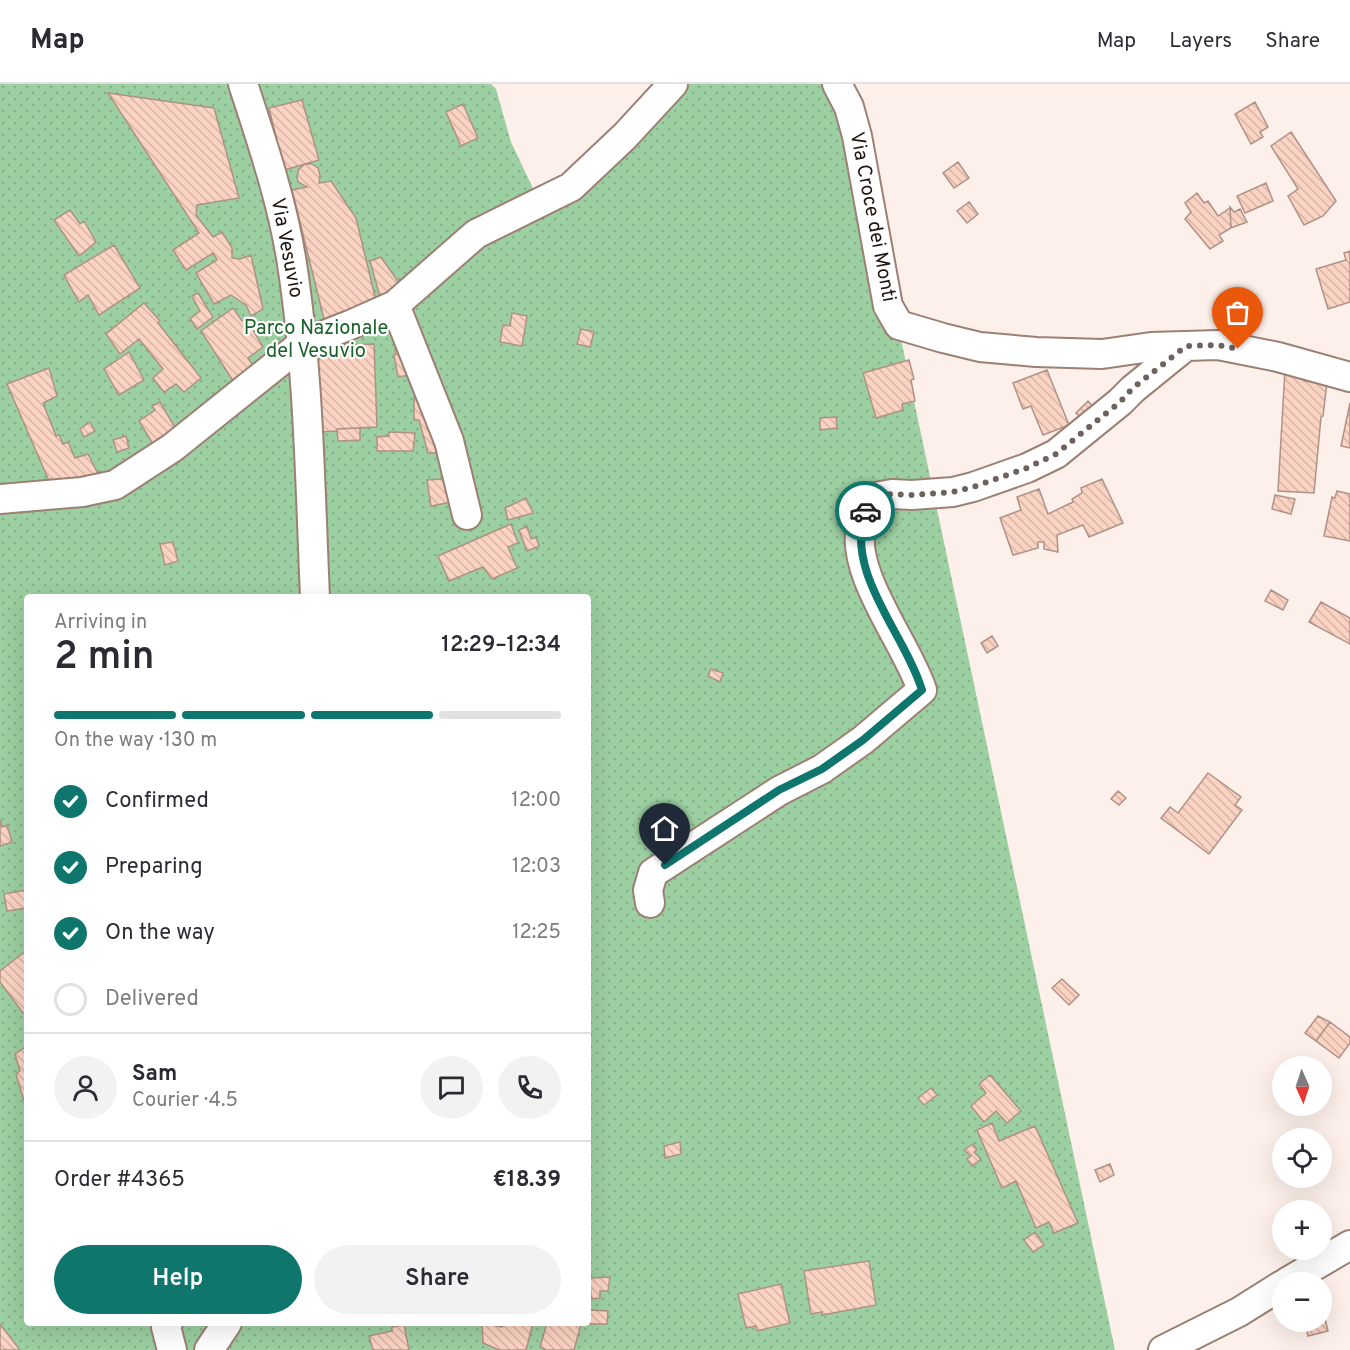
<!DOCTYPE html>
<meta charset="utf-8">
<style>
body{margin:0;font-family:Overpass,sans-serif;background:#f2f2f3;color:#2b2b33;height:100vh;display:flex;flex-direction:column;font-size:22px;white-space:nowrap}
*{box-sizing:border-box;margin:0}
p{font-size:20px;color:#7c7c81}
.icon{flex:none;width:33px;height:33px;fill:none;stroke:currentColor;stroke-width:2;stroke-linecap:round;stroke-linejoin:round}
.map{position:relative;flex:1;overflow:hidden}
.sheet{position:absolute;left:24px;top:510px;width:567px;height:732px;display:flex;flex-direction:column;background:#fff;border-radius:6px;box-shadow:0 6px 24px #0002}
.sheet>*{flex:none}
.needle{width:39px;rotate:177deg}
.tools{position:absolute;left:1272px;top:972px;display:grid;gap:12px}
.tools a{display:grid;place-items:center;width:60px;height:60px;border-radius:50%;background:#fff;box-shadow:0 6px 24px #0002;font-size:30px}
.pin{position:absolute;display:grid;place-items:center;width:51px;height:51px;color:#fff;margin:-62px -26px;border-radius:50% 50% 50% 0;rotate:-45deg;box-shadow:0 0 6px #0007}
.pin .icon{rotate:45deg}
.courier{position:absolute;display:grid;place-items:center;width:60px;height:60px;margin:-30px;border:4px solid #0f766e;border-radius:50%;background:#fff;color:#222;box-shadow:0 2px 8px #0007}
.summary em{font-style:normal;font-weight:600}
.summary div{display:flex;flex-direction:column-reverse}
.summary{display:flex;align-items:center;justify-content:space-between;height:102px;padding:0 30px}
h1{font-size:39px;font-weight:600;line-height:45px}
.bar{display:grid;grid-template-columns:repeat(4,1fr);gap:9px 6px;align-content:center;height:72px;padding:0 30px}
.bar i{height:8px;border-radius:4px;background:#e1e1e2}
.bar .on{background:#0f766e}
.bar p{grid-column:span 4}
.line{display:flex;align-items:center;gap:15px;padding:0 30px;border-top:2px solid #e1e1e2}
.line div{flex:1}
.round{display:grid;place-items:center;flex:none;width:63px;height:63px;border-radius:32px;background:#f2f2f3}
ol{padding:0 30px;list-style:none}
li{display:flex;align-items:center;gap:18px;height:66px}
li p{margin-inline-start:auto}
li .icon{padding:6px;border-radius:50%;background:#0f766e;color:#fff;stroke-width:4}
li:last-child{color:#7c7c81}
li i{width:33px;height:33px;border:3px solid #e1e1e2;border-radius:50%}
.action{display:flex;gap:12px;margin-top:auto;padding:12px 30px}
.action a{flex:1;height:69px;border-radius:36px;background:#0f766e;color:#fff;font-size:24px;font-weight:600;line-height:69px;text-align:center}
.action a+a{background:#f2f2f3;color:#2b2b33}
header{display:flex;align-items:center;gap:36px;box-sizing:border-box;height:84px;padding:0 30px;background:#fff;border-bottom:2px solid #e1e1e2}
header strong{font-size:28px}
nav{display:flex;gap:33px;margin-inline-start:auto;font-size:21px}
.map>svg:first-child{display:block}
</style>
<header>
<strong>Map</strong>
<nav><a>Map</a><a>Layers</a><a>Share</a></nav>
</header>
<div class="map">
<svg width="1350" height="1266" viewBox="0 0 1350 1266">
<defs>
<pattern id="park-dots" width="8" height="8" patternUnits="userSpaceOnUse" patternTransform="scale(1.5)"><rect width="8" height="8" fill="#9ccfa1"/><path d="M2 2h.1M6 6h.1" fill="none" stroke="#86b18a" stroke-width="1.8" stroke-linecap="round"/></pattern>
<pattern id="building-back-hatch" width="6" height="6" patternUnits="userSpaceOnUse" patternTransform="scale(1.5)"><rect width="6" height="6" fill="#fbd3c2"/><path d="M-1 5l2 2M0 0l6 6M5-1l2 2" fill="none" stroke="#d7b4a6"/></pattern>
</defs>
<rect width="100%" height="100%" fill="#fdf0ea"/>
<path fill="url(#park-dots)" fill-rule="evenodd" d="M 0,0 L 491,0 L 496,5 L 511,58 L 539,117 L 669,0 L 851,0 L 899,246 L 1115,1266 L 0,1266 ZM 27,513 L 588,513 L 588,1239 L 27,1239 Z"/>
<path fill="url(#building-back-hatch)" stroke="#af9286" stroke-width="1.5" d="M 108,9 L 214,24 L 239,114 L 197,121 L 196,131 L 213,153 L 222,148 L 232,164 L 232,174 L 240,175 L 251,171 L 263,225 L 251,232 L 246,221 L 231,211 L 214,220 L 196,189 L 217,176 L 213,169 L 186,186 L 173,166 L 199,149 Z
M 302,16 L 319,76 L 284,86 L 269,24 Z
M 1255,18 L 1268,43 L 1260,48 L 1263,53 L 1251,60 L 1235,30 Z
M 463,20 L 478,54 L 461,62 L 446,28 Z
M 1291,48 L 1336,117 L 1323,132 L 1304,141 L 1288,112 L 1298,105 L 1271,62 Z
M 958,78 L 969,94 L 954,104 L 943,89 Z
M 305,80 L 312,80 L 318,84 L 320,91 L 319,99 L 331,97 L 356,134 L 377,221 L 324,235 L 292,106 L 307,103 L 298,98 L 297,92 L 299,85 Z
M 1266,99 L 1273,117 L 1245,129 L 1237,112 Z
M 1197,109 L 1204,119 L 1208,117 L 1218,132 L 1230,124 L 1231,144 L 1219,151 L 1223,157 L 1210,165 L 1185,135 L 1191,128 L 1185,119 Z
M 969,118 L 978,130 L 967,139 L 957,127 Z
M 1230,123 L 1234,128 L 1240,125 L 1247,138 L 1231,144 Z
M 70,126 L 80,140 L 84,137 L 96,158 L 79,172 L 54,136 Z
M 114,161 L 140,204 L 99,231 L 88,211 L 79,218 L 64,191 Z
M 1350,167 L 1350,218 L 1328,225 L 1316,185 L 1346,176 L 1344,169 Z
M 381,173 L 404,206 L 382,220 L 370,177 Z
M 198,209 L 213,233 L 197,245 L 190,235 L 200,227 L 192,212 Z
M 144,219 L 160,237 L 158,239 L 201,294 L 184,308 L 176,300 L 164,308 L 153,294 L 163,285 L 139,255 L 120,270 L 106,250 Z
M 233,224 L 242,237 L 246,234 L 263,263 L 248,274 L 258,289 L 237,303 L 201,247 Z
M 512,229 L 527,232 L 522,262 L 500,258 L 503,241 L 510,242 Z
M 581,245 L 594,248 L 590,263 L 577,260 Z
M 374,260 L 377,343 L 337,345 L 337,347 L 319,348 L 316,285 L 323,262 Z
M 402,263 L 416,290 L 398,293 L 394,271 L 396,270 L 395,266 Z
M 129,268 L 144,296 L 119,311 L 104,285 Z
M 909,276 L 914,295 L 911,296 L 915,317 L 902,320 L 903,326 L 876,334 L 863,289 Z
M 49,284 L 57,312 L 43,319 L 56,352 L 59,351 L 63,360 L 68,358 L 75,374 L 88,370 L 100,394 L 53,406 L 7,300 Z
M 1047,286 L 1069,341 L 1043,351 L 1031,322 L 1023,325 L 1013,299 Z
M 1285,286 L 1304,288 L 1304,297 L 1327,298 L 1323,332 L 1321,333 L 1314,409 L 1278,407 Z
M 424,313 L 441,369 L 428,369 L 419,336 L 414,336 L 414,314 Z
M 1088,317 L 1095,325 L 1084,336 L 1076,329 Z
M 160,318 L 180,352 L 156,365 L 139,337 L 155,326 L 152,322 Z
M 1350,319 L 1350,364 L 1341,362 Z
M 836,333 L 837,344 L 820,346 L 820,334 Z
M 90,338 L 95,347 L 84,353 L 80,345 Z
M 360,344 L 360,356 L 338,357 L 337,345 Z
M 389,348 L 415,349 L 413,367 L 377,367 L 377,353 L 389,352 Z
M 126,352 L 129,364 L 117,368 L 113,356 Z
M 443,395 L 452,418 L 431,422 L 427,396 Z
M 1102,395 L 1123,439 L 1089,453 L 1083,441 L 1057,451 L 1058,468 L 1044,465 L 1044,458 L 1038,458 L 1038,464 L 1013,471 L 1000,434 L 1021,426 L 1017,413 L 1039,405 L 1048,430 L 1073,418 L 1072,415 L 1082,409 L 1081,404 Z
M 1337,407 L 1350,410 L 1350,457 L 1324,452 L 1332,413 L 1335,414 Z
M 1275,411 L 1295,415 L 1291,430 L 1272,425 Z
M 526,414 L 533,429 L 508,436 L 505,424 Z
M 511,440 L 518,459 L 508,463 L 517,484 L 492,495 L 483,483 L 449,497 L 438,472 Z
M 527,442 L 531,455 L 536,453 L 539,462 L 527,467 L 519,446 Z
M 173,458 L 178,477 L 165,481 L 160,460 Z
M 1271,506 L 1288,516 L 1283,526 L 1265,517 Z
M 1321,518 L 1350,534 L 1350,560 L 1309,538 Z
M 992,552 L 998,562 L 987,569 L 981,559 Z
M 711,585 L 723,589 L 720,598 L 708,592 Z
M 1208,689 L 1241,713 L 1235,721 L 1242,726 L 1209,770 L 1161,734 L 1170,723 L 1178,729 Z
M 1118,707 L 1126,714 L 1119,721 L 1111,715 Z
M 0,735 L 2,743 L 7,741 L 12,758 L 0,762 Z
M 27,806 L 27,824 L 7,827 L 4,810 Z
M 27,866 L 27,926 L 23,929 L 0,898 L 0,887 Z
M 1062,895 L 1079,911 L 1069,921 L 1052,904 Z
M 1318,932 L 1330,938 L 1316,957 L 1305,949 Z
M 1330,938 L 1350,953 L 1350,959 L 1339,974 L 1316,957 Z
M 27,962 L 27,1027 L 16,990 L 20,987 L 15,970 Z
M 990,991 L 1021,1027 L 1007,1039 L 996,1027 L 984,1038 L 971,1022 L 986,1009 L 979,1000 Z
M 931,1004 L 937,1011 L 924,1021 L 918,1014 Z
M 992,1039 L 999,1057 L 1035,1042 L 1078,1139 L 1054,1149 L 1049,1138 L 1036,1144 L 1016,1097 L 1002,1104 L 977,1046 Z
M 680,1058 L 681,1070 L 665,1074 L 664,1062 Z
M 973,1060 L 977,1066 L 974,1068 L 981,1075 L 972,1082 L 967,1075 L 971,1072 L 964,1066 Z
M 1110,1080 L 1114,1091 L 1100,1098 L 1095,1086 Z
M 1035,1148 L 1044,1161 L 1033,1168 L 1024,1156 Z
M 869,1177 L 876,1221 L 822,1231 L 822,1228 L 811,1230 L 804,1187 Z
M 610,1193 L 608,1207 L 600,1207 L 600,1214 L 591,1215 L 590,1194 Z
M 781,1200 L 790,1239 L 757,1247 L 756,1242 L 746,1244 L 738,1210 Z
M 591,1226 L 608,1227 L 607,1240 L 586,1240 L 588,1239 L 588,1231 Z
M 1324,1231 L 1328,1247 L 1308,1252 L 1305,1238 L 1322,1238 L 1322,1232 Z
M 482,1239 L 502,1243 L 503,1239 L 533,1239 L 526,1266 L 499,1266 L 483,1259 Z
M 547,1239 L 581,1240 L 574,1266 L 546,1266 L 540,1263 Z
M 0,1240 L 20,1266 L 0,1266 Z
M 404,1241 L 409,1266 L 373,1266 L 369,1252 L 392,1247 L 392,1243 Z"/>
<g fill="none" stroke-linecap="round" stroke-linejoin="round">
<g stroke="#9c8074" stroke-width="32">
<path id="minor" d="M 243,0 C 262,58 283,120 292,180 C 309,290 310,402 315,513
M 837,0 L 849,23 L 857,52 L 888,222 L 899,241 L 943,254 L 980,263 L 1036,268 L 1102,270 L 1151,263 L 1218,261 L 1278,273 L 1350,293
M 395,221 L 449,357 L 467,431
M 0,415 L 82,408 L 115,401 L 172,364 L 302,260 L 350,241 L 395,221 L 476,150 L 571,103 L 625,52 L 673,0
M 650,819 L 648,806 L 653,789 L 779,707 L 822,685 L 863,656 L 922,606 C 907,560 850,490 861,442 C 863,430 868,422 875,413 L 892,410 L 912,411 L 953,408 L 973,403 L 1027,384 L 1056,370 L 1120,318 L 1133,305 L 1186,262
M 1287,1198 L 1350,1161
M 168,1239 L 166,1243 L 172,1266
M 209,1266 L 227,1239
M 1163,1266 L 1239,1228 L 1282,1201"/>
</g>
<use href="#minor" stroke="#fff" stroke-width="28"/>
</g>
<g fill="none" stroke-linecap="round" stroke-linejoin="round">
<path stroke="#6e625e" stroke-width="6" stroke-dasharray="0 10.8" d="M 865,427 L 875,413 L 891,410 L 912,411 L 953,408 L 973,403 L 1027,384 L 1056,370 L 1120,318 L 1133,304 L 1186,262 L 1218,261 L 1238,265"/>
<path stroke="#0f766e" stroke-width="8" d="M 665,781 L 779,706 L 822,685 L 863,656 L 922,606 C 904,548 845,490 865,427"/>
</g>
<g text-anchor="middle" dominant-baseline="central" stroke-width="4.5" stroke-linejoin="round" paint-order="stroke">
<g font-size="20" fill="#211612" stroke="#fff">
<text transform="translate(872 133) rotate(79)">Via Croce dei Monti</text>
<text transform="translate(286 164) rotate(79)">Via Vesuvio</text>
</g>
<g font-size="20" fill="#19632a" stroke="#fff">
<text x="316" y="245">Parco Nazionale<tspan x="316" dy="23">del Vesuvio</tspan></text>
</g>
</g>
</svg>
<div class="tools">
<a><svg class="needle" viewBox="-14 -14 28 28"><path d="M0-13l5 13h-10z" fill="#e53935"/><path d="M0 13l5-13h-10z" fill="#7c7c81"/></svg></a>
<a><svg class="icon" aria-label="locate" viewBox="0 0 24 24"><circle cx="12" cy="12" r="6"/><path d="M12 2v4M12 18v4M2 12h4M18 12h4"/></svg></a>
<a>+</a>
<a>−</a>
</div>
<div class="pin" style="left:1238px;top:265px;background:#ea580c"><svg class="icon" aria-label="bag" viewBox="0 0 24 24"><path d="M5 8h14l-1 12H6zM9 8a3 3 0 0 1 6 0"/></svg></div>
<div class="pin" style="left:665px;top:781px;background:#1f2937"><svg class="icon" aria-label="home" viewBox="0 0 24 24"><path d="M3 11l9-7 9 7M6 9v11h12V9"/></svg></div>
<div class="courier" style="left:865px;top:427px"><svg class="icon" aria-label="car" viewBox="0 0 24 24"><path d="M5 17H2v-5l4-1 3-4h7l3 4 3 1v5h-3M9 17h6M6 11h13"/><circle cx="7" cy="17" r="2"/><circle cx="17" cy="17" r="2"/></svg></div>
<section class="sheet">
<div class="summary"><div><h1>2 min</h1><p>Arriving in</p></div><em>12:29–12:34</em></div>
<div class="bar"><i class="on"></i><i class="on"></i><i class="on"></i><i></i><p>On the way · 130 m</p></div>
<ol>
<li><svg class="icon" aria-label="check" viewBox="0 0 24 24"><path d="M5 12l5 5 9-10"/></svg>Confirmed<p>12:00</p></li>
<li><svg class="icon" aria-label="check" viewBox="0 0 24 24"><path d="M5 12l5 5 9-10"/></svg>Preparing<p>12:03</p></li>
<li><svg class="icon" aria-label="check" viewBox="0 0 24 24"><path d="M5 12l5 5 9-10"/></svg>On the way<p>12:25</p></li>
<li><i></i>Delivered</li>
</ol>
<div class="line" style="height:108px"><a class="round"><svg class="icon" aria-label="person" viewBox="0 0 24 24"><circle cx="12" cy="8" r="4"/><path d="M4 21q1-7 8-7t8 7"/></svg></a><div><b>Sam</b><p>Courier · 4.5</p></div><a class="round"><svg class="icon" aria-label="chat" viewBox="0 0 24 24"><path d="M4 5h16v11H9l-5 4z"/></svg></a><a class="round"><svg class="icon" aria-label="phone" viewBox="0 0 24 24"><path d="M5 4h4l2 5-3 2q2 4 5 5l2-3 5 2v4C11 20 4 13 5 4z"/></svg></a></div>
<div class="line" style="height:78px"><div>Order #4365</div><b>€18.39</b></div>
<div class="action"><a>Help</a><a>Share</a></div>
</section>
</div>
